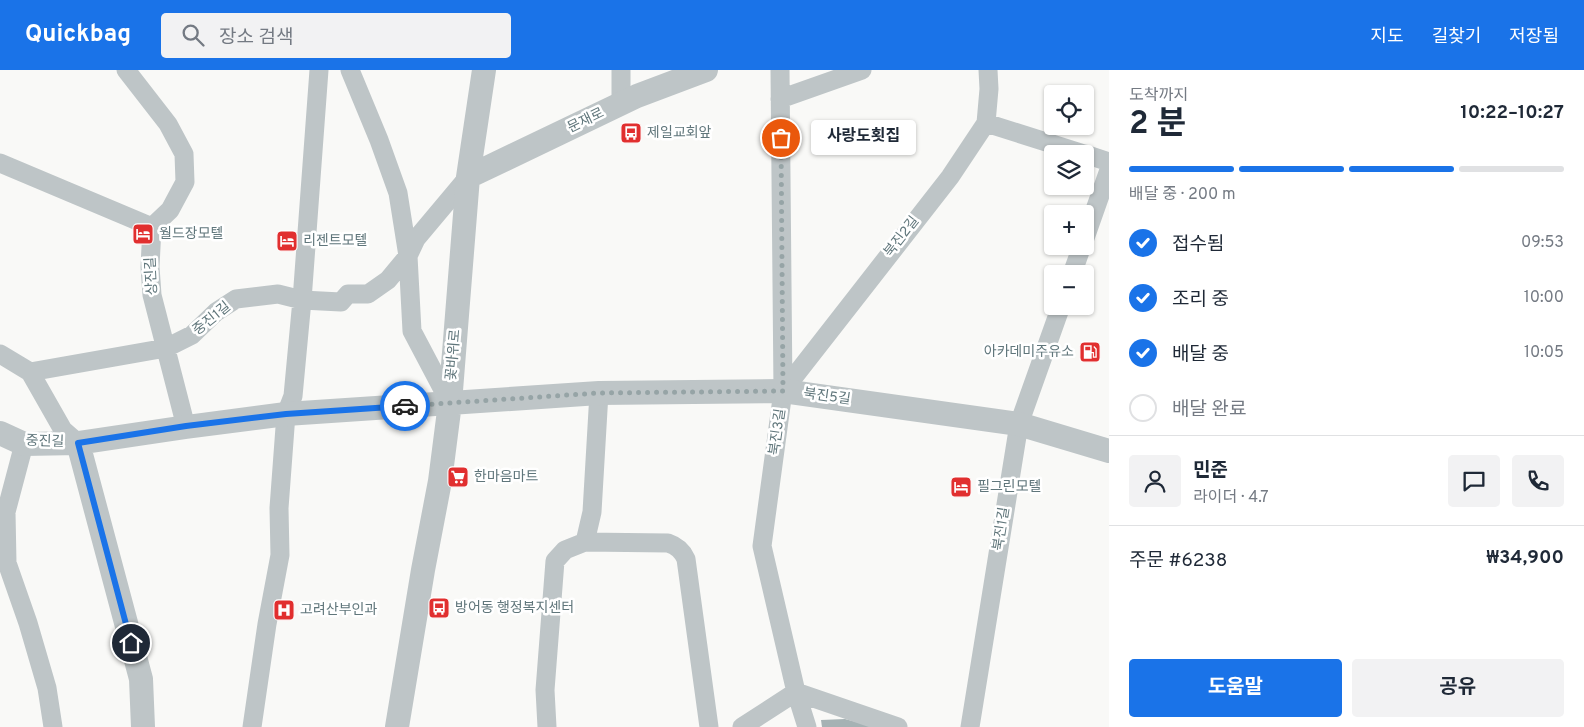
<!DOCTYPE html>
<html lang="ko">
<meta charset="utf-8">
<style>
body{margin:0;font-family:Overpass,"Noto Sans KR",sans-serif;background:#f2f2f3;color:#1f2937;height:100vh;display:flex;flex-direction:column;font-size:19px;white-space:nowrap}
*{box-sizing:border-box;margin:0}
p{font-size:16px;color:#747a83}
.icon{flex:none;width:28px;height:28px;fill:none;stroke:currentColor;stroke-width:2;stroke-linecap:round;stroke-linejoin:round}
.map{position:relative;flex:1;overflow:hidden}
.details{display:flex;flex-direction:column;background:#fff;width:475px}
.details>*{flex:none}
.fabs{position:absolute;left:1044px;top:15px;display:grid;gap:10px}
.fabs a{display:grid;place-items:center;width:50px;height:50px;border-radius:5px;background:#fff;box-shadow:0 1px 4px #0004;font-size:25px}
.pin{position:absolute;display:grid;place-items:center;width:42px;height:42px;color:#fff;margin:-21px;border:2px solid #fff;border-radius:50%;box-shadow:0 1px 5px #0007}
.courier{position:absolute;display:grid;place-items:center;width:50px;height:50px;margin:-25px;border:4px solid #1a73e8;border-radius:50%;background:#fff;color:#222;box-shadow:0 1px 6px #0007}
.bubble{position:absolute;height:35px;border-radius:5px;background:#fff;box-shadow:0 1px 4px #0004;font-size:16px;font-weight:700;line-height:35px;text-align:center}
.headline em{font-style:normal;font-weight:700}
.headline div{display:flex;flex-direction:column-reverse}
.headline{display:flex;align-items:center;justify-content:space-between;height:85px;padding:0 20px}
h1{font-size:32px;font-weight:700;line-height:38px}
.bar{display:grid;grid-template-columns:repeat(4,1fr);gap:8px 5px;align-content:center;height:60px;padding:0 20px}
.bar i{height:6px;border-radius:4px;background:#e0e1e3}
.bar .current{background:#1a73e8}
.bar p{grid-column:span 4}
.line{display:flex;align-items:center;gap:12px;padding:0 20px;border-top:1px solid #e0e1e3}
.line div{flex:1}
.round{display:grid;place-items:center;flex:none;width:52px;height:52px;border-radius:5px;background:#f2f2f3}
ol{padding:0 20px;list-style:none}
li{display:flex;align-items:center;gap:15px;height:55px}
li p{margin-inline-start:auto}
li .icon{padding:5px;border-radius:50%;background:#1a73e8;color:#fff;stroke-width:4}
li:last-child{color:#747a83}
li i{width:28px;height:28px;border:2px solid #e0e1e3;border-radius:50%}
.button{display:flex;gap:10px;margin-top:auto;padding:10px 20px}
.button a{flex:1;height:58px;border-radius:5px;background:#1a73e8;color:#fff;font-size:20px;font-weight:700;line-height:58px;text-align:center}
.button a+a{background:#f2f2f3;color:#1f2937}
header{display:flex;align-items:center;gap:30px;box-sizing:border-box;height:70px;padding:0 25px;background:#1a73e8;color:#fff}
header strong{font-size:24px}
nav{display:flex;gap:28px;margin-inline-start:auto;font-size:18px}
.search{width:350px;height:45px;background:#f2f2f3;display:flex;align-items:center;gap:12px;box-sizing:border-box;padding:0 18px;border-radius:5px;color:#747a83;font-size:19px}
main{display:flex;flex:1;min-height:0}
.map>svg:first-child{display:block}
</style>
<header>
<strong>Quickbag</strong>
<div class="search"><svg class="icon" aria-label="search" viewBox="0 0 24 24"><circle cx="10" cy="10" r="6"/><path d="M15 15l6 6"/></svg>장소 검색</div>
<nav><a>지도</a><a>길찾기</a><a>저장됨</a></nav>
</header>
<main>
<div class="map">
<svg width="1109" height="657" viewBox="0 0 1109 657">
<rect width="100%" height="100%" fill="#f9f9f7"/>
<path fill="#a5b2b4" d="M 845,649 L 872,656 L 872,657 L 822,657 L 821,650 Z"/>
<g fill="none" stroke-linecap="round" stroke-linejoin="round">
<path stroke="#bec5c7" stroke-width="19" d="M 126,0 L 168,54 L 184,84 L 185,112 L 170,140 L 152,157
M 350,0 L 379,70 L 398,123 L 408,186 L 412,261 L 450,333
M 621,0 L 621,34
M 780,0 L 783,321 L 762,476 L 796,622 L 807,657
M 780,29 L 862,0
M 986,53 L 1084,84
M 1085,84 L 1109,92
M 0,93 L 152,157
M 152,157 L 150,197 L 152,225 L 186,357
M 1085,168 L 1109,100
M 1072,204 L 1082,176
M 0,284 L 30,302 L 63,360 L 78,373
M 30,302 L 166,278 L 192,265 L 216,242 L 236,229 L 278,224 L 302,230 L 341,232 L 348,224 L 368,224 L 388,210 L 408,186 L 416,169 L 468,107
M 783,321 L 950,107 L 986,53 L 989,19 L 988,0
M 0,441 L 6,442 L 7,493 L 28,553 L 47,618 L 53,657
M 0,448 L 6,442 L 24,374
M 585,472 L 668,473 C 677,476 682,480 686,489 L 709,657
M 252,657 L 267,554 L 280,485 L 279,438 L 286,344 L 293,326 L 302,230 L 319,0
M 547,657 L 545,620 L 555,491 L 565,480 L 585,472 L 592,442 L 599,323
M 742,657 L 796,622 L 898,657
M 970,657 L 1019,354 L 1061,236"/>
<path stroke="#bec5c7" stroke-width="24" d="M 468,107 L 637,26 L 706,0
M 0,363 L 24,374 L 78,373 L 186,357 L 286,344 L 599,323 L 783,321 L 1019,354 L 1109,381
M 78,373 L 141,609 L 143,657
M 397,657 L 423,500 L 440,411 L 450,333 L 468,107 L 484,0"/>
</g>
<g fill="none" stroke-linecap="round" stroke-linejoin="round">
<path stroke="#96a4a6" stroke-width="5" stroke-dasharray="0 9" d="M 405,336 L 598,323 L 783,321 L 781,68"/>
<path stroke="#1a73e8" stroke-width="6" d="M 131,573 L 78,373 L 186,356 L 286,344 L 405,336"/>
</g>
<defs>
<g id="bus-square" transform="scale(1.125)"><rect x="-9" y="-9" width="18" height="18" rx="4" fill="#e12f2f" stroke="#fff"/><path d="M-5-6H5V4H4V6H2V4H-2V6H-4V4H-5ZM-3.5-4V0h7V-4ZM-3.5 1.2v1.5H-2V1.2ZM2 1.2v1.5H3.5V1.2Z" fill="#fff"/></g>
<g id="hotel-square" transform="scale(1.125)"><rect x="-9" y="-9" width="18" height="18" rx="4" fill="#e12f2f" stroke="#fff"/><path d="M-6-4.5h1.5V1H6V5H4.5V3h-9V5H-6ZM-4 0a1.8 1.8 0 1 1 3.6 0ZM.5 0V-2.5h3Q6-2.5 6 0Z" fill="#fff"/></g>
<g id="fuel-square" transform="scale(1.125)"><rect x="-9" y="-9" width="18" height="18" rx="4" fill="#e12f2f" stroke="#fff"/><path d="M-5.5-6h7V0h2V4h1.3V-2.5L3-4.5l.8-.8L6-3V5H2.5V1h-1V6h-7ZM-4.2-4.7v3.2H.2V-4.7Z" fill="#fff"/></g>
<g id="supermarket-square" transform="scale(1.125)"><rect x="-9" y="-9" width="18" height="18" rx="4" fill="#e12f2f" stroke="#fff"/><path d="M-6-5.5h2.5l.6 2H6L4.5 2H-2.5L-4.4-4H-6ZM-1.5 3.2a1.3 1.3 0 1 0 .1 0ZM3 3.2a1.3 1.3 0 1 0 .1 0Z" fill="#fff"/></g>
<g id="hospital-square" transform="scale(1.125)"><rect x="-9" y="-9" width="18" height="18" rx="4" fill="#e12f2f" stroke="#fff"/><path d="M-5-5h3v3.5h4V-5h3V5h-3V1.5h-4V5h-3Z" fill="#fff"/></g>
</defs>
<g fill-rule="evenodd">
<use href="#bus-square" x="631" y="63"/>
<use href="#hotel-square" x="143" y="164"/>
<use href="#hotel-square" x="287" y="171"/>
<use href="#fuel-square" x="1090" y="282"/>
<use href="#supermarket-square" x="458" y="407"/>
<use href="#hotel-square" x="961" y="417"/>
<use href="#bus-square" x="439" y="538"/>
<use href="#hospital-square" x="284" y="540"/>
</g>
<g text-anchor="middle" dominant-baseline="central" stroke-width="5" stroke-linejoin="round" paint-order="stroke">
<g font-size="14" fill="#60767b" stroke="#fff">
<text transform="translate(586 51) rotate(-26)">문재로</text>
<text transform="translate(902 167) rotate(-52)">북진2길</text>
<text transform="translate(152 206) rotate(-93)">상진길</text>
<text transform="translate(212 249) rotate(-39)">중진1길</text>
<text transform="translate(454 285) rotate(-85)">꽃바위로</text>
<text transform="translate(827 327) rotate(8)">북진5길</text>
<text transform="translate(778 362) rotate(-82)">북진3길</text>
<text transform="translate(45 372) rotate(2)">중진길</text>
<text transform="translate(1002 459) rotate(-81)">북진1길</text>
</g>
<g font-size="14" fill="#60767b" stroke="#fff" text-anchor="start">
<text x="647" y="63">제일교회앞</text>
<text x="159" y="164">월드장모텔</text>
<text x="303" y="171">리젠트모텔</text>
<text x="1074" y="282" text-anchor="end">아카데미주유소</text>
<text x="474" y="407">한마음마트</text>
<text x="977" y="417">필그린모텔</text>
<text x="455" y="538">방어동 행정복지센터</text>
<text x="300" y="540">고려산부인과</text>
</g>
</g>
</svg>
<div class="fabs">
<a><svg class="icon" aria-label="locate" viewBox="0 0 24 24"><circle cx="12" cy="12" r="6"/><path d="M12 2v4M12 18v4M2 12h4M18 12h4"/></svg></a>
<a><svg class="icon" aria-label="layers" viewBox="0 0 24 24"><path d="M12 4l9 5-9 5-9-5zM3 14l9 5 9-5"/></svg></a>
<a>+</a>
<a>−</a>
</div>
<div class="pin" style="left:781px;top:68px;background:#ea580c"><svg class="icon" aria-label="bag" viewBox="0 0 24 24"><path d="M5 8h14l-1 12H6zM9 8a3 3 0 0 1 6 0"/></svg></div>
<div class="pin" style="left:131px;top:573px;background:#1f2937"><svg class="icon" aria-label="home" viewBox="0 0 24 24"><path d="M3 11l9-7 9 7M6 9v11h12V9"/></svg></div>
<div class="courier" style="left:405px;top:336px"><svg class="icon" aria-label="car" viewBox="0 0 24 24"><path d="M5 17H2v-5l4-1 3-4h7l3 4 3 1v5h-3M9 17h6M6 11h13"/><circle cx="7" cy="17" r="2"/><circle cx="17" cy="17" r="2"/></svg></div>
<div class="bubble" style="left:811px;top:50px;width:105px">사랑도횟집</div>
</div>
<section class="details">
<div class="headline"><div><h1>2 분</h1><p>도착까지</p></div><em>10:22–10:27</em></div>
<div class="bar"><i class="current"></i><i class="current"></i><i class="current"></i><i></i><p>배달 중 · 200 m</p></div>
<ol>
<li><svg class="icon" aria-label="check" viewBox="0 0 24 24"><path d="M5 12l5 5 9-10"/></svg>접수됨<p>09:53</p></li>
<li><svg class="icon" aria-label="check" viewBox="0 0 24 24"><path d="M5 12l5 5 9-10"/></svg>조리 중<p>10:00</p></li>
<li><svg class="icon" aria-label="check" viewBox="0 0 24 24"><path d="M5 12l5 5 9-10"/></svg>배달 중<p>10:05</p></li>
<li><i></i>배달 완료</li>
</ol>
<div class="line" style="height:90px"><a class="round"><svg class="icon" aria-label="person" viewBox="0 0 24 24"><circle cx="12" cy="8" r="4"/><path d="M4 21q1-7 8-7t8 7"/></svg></a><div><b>민준</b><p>라이더 · 4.7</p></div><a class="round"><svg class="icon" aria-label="chat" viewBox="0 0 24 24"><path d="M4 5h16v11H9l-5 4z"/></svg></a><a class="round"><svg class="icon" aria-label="phone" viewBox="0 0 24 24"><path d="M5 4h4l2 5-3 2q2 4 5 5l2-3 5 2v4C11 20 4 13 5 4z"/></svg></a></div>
<div class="line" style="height:65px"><div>주문 #6238</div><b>₩34,900</b></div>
<div class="button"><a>도움말</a><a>공유</a></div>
</section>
</main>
